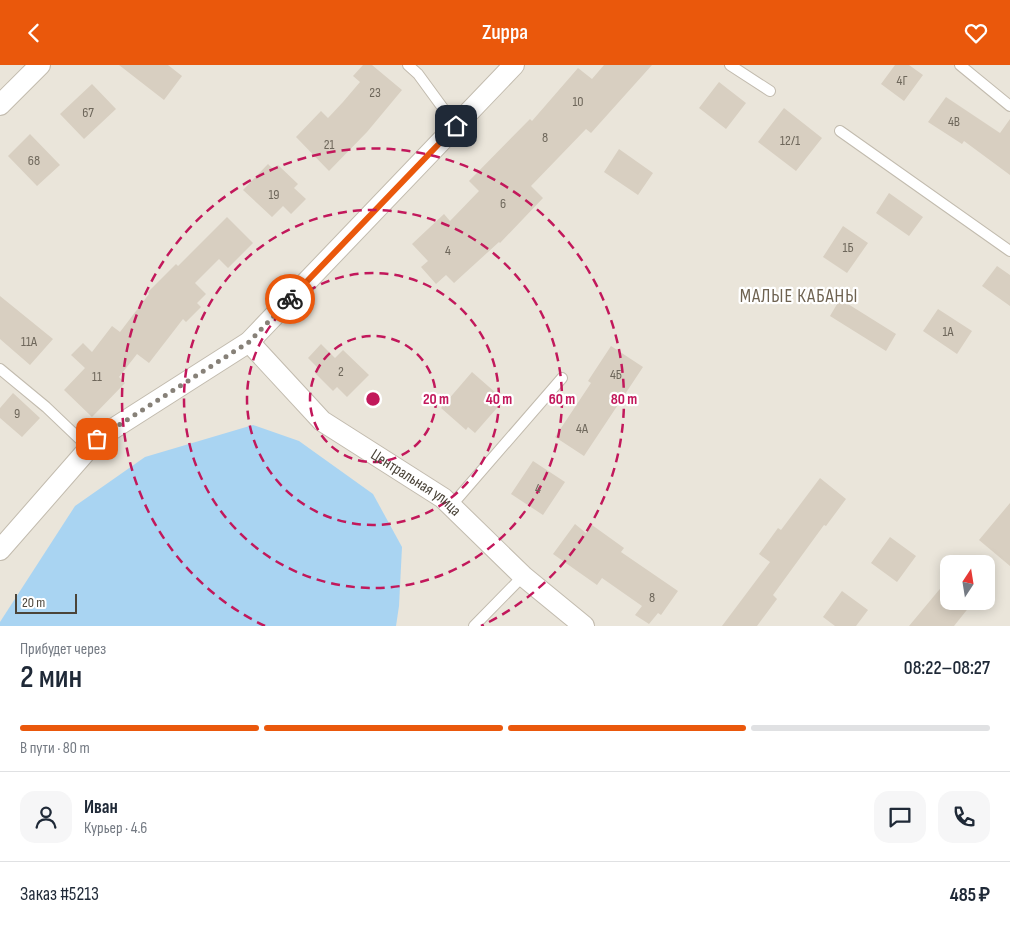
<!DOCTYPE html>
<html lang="ru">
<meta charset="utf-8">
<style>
body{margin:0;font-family:"Sofia Sans Condensed",sans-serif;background:#f6f6f7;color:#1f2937;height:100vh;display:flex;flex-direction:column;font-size:19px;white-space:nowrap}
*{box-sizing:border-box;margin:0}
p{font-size:16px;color:#747a83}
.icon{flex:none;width:28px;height:28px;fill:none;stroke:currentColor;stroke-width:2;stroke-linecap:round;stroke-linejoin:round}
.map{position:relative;height:561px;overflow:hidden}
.details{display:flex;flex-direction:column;background:#fff;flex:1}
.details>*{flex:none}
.needle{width:32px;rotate:12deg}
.buttons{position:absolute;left:940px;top:490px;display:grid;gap:10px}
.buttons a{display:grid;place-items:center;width:55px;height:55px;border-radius:10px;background:#fff;box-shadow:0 2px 12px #0003;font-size:25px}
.scale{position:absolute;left:15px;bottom:12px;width:62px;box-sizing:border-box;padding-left:5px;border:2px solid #4b4439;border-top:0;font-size:14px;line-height:18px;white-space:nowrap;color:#4b4439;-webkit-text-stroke:4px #fff;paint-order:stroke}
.pin{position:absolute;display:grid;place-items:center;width:42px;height:42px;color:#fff;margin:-21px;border-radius:10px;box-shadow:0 2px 8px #0006}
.courier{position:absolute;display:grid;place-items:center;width:50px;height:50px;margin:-25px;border:4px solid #ea580c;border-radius:50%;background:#fff;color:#222;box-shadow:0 1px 6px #0007}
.headline em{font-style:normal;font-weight:600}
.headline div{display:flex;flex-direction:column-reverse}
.headline{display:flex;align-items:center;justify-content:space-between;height:85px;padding:0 20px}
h1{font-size:32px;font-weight:600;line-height:38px}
.bar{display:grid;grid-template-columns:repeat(4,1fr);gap:8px 5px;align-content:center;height:60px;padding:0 20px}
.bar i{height:6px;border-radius:4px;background:#e0e1e3}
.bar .current{background:#ea580c}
.bar p{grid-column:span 4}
.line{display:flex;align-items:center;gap:12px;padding:0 20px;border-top:1px solid #e0e1e3}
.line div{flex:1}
.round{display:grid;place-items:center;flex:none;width:52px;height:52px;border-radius:15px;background:#f6f6f7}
header{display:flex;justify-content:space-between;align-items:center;height:65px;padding:0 20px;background:#ea580c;color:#fff;font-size:22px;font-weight:600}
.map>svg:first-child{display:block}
</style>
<header><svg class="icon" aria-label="back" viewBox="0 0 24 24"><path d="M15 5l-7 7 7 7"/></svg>Zuppa<svg class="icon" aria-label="heart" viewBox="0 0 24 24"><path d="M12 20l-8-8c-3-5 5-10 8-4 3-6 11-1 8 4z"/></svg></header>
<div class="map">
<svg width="1010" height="561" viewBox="0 0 1010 561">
<rect width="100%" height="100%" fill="#f6f3ec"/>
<path fill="#eae5da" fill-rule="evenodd" d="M 0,0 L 1010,0 L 1010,561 L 0,561 ZM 949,499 L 986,499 L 986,536 L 949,536 Z"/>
<path fill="#a9d4f2" d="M 253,360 L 299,376 L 373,429 L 402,482 L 399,541 L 396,561 L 0,561 L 0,557 L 75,441 L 145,392 Z"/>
<path fill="#d8cfc1" d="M 119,0 L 168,0 L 182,11 L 164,35 Z
M 363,0 L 372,0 L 402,25 L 367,67 L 329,106 L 296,72 L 321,46 L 328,53 L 343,37 L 360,17 L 353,11 Z
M 604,0 L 652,0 L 591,68 L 586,64 L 531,121 L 543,133 L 500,178 L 499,177 L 454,218 L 446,210 L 436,219 L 421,202 L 428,196 L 412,179 L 444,149 L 450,156 L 479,126 L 469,116 L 530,54 L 532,56 L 578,3 L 592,14 Z
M 895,0 L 909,0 L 923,10 L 904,36 L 881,19 Z
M 719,17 L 746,38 L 726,64 L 699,43 Z
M 92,19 L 116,44 L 84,74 L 60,49 Z
M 946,32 L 1000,68 L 1010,54 L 1010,110 L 964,76 L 962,79 L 928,57 Z
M 784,43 L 822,73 L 796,106 L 758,77 Z
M 30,69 L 60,100 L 37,121 L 8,91 Z
M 619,84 L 653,108 L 638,130 L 604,107 Z
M 268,99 L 273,104 L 278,100 L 298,119 L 294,123 L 306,134 L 291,149 L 283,141 L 272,152 L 243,125 Z
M 889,128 L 923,152 L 909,171 L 876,148 Z
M 227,152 L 253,178 L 228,203 L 219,194 L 195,218 L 206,229 L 197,238 L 201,242 L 186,257 L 183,254 L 149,298 L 137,289 L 119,312 L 125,318 L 92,352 L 64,325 L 85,303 L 71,290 L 83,278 L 92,287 L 112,261 L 120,267 L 149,229 L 148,227 L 176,199 L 178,201 Z
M 843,161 L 868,178 L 847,208 L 823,192 Z
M 997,201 L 1010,210 L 1010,241 L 982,221 Z
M 0,231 L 53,274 L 30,300 L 0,274 Z
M 840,234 L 896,269 L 886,286 L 830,251 Z
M 938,244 L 972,266 L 957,289 L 923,266 Z
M 321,279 L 335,293 L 343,285 L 369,310 L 347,332 L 337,322 L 333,326 L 315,308 L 319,304 L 308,293 Z
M 611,281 L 643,302 L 584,391 L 555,372 L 591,318 L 588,316 Z
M 472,307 L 504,335 L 475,368 L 468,362 L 466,365 L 441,343 Z
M 13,328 L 40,353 L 22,372 L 0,353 L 0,343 Z
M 533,396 L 565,417 L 543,450 L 511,429 Z
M 820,413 L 846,434 L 826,461 L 824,460 L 773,530 L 777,534 L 757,561 L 722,561 L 770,497 L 759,489 L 778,463 L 781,465 Z
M 1010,438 L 1010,501 L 979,475 Z
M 575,459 L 586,468 L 592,460 L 624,483 L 621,487 L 678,526 L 661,550 L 658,548 L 649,559 L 635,550 L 642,541 L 602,513 L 597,520 L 553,489 Z
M 890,472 L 916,491 L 897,517 L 871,498 Z
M 949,513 L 949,536 L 974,536 L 954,561 L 909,561 Z
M 842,526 L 868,545 L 856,561 L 835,561 L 823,552 Z"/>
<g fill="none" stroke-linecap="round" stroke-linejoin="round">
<g stroke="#c2bbae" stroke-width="12">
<path id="lane" d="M 408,0 L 418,9 L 456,61
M 730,0 L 770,26
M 960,0 L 1010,41
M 840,66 L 1010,186
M 0,304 L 46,342 L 89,383
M 451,441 L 562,313
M 474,561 L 523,511"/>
</g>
<g stroke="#c2bbae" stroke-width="22">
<g id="street">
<path d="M 0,40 L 40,0"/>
<path id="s1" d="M 249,277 L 322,356 L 443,433 L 523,511 L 584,561"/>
<path d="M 0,485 L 97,374 L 249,277 L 514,0"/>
</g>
</g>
<use href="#lane" stroke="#fff" stroke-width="10"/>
<use href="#street" stroke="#fff" stroke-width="20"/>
</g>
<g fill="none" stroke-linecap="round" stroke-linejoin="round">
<path stroke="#878178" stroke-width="5" stroke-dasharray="0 9" d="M 97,374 L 249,277 L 290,234"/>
<path stroke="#ea580c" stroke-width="6" d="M 290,234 L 456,61"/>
</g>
<g fill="none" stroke="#c2185b" stroke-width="2.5" stroke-dasharray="9 6">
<circle cx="373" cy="334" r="63"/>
<circle cx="373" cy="334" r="126"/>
<circle cx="373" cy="334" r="189"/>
<path d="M265 561A251 251 0 1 1 481 561"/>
</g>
<g text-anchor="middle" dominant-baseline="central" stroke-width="4.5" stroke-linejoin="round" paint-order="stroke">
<g font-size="14" fill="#6e675b">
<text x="902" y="15">4Г</text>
<text x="375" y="27">23</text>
<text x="578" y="36">10</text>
<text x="88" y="47">67</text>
<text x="954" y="56">4В</text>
<text x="545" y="72">8</text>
<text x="790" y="75">12/1</text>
<text x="329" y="79">21</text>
<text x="34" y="95">68</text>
<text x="274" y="129">19</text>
<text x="503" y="138">6</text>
<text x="848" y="182">1Б</text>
<text x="448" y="185">4</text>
<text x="948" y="266">1А</text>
<text x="29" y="276">11А</text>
<text x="341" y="306">2</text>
<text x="616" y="309">4Б</text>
<text x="97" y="311">11</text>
<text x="17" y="348">9</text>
<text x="582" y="363">4А</text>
<text x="538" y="423">4</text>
<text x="652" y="532">8</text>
</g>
<g font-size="16" fill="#4b4439" stroke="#fff">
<text stroke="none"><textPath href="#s1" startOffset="220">Центральная улица</textPath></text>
</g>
<g font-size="19" letter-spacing="1" fill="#6e6250" stroke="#fff">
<text x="799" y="231">МАЛЫЕ КАБАНЫ</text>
</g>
</g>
<circle cx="373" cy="334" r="8" fill="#c2185b" stroke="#fff" stroke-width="2.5"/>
<g font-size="15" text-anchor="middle" font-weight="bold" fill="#c2185b" stroke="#fff" stroke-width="4.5" stroke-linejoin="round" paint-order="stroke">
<text x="436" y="339">20 m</text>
<text x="499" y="339">40 m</text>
<text x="562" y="339">60 m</text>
<text x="624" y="339">80 m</text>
</g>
</svg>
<div class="buttons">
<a><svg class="needle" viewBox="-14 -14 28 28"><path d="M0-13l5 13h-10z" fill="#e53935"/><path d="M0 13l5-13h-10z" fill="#747a83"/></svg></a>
</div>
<div class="scale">20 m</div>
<div class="pin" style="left:97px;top:374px;background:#ea580c"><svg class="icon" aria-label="bag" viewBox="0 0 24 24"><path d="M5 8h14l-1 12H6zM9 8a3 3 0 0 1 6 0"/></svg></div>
<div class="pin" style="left:456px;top:61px;background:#1f2937"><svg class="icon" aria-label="home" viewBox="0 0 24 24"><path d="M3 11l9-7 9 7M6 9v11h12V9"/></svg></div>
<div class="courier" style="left:290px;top:234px"><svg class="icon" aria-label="bike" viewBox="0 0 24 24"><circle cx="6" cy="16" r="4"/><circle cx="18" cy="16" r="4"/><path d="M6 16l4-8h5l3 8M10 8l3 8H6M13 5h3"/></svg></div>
</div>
<section class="details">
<div class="headline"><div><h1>2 мин</h1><p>Прибудет через</p></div><em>08:22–08:27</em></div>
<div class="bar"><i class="current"></i><i class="current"></i><i class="current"></i><i></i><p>В пути · 80 m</p></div>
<div class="line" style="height:90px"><a class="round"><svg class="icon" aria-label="person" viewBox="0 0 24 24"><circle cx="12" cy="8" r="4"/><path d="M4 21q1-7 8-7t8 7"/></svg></a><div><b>Иван</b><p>Курьер · 4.6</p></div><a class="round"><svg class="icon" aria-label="chat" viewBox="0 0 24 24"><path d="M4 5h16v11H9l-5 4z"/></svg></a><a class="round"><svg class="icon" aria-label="phone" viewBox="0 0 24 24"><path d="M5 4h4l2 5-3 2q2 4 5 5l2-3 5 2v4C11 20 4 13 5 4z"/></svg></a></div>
<div class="line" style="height:65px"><div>Заказ #5213</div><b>485 ₽</b></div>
</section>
